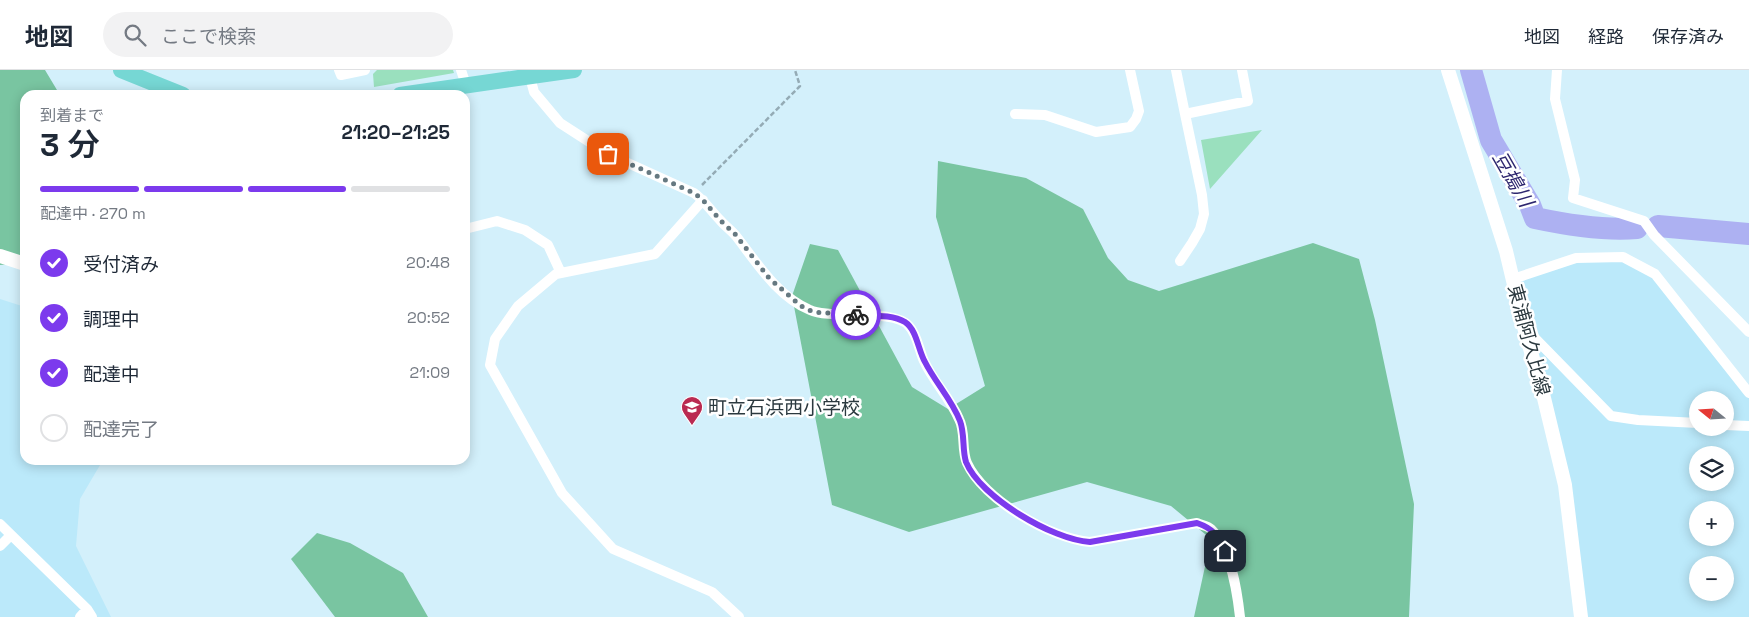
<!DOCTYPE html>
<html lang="ja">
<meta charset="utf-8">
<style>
body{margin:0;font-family:"Space Grotesk","Noto Sans JP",sans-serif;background:#f2f2f3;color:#1f2937;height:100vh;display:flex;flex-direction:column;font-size:19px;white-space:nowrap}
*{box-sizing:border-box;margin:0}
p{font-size:16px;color:#747a83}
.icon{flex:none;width:28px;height:28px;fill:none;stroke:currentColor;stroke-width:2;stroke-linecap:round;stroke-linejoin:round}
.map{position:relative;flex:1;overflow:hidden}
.panel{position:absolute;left:20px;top:20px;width:450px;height:375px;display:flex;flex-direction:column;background:#fff;border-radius:15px;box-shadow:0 2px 12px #0003}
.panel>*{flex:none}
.needle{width:32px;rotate:288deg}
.controls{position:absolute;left:1689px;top:321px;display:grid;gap:10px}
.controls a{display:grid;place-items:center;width:45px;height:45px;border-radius:50%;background:#fff;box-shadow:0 2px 12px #0003;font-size:25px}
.pin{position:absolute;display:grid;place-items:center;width:42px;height:42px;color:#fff;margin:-21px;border-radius:10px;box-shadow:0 2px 8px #0006}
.courier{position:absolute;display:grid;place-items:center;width:50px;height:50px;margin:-25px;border:4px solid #7c3aed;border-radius:50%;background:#fff;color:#222;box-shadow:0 1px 6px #0007}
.summary em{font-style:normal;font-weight:600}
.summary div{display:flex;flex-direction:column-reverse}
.summary{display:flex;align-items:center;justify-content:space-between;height:85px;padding:0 20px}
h1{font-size:32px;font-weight:600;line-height:38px}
.bar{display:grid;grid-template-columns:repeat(4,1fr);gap:8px 5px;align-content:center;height:60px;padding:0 20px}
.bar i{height:6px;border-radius:4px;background:#e0e1e3}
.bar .current{background:#7c3aed}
.bar p{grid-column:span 4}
ol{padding:0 20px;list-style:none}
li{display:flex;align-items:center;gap:15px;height:55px}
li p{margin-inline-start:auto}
li .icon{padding:5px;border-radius:50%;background:#7c3aed;color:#fff;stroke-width:4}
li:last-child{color:#747a83}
li i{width:28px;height:28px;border:2px solid #e0e1e3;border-radius:50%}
header{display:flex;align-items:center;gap:30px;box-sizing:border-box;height:70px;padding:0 25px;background:#fff;border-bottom:1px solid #e0e1e3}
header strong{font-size:24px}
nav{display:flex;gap:28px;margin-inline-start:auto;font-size:18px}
.search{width:350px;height:45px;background:#f2f2f3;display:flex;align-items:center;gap:12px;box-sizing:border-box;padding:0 18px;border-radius:28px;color:#747a83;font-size:19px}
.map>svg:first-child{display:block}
</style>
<header>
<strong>地図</strong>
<div class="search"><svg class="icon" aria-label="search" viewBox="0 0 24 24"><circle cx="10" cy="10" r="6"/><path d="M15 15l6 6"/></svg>ここで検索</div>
<nav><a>地図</a><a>経路</a><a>保存済み</a></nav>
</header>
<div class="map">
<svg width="1749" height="547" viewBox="0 0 1749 547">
<rect width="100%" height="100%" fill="#d3f0fb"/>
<path fill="#bbe9fa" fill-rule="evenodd" d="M 1623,187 L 1653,203 L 1749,323 L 1749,547 L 1581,547 L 1565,415 L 1513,209 L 1576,188 ZM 1698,330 L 1725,330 L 1725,358 L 1698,358 ZM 1698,385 L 1725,385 L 1725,412 L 1698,412 ZM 1698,440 L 1725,440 L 1725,468 L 1698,468 ZM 1698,495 L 1725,495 L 1725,522 L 1698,522 Z
M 0,229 L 25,237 L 25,390 L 103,390 L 80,429 L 76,476 L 111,547 L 0,547 Z"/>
<path fill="#9ae0be" d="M 377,0 L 453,0 L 454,3 L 374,17 L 373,4 Z
M 1262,60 L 1210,119 L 1201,70 Z"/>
<path fill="#79c5a1" d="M 0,0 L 45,0 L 60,25 L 25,25 L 25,193 L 0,195 Z
M 938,91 L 1026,108 L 1083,139 L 1108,188 L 1128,210 L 1159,221 L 1313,173 L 1359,189 L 1375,250 L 1414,434 L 1409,547 L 1194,547 L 1211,469 L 1171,436 L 1087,412 L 909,462 L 832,435 L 792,226 L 810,174 L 838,180 L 912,317 L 948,339 L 985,316 L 936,147 Z
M 317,463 L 350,473 L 403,503 L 428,547 L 335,547 L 291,489 Z"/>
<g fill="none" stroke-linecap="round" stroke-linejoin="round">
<path stroke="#adb1f2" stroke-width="22" d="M 1471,0 L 1491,70 L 1530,135 L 1535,148 C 1568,155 1604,161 1637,158
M 1658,156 L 1749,164"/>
<path stroke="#94abb5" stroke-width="2.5" stroke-dasharray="5 2.5" stroke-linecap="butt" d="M 702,115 L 800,16 L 795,0"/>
<path stroke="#fff" stroke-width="10" d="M 339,0 L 341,5 L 365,0
M 461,0 L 466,15
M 1176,0 L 1185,44 L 1248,31 L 1242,0
M 1557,0 L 1555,29 L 1575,110 L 1573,128 L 1644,151 L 1654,165 L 1749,262
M 530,7 L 534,22 L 560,53 L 608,84 L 694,123 C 705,131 711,141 720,150 C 725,156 731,160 736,166 C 757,193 777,226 810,240 C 832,250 894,238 909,256 C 917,264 919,280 924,291 C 933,311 950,328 959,349 C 966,362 961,379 967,393 C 983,429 1051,469 1090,472 L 1197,453 C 1201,455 1208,456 1211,459 C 1231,479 1237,520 1240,547
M 1015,44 L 1045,45 L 1096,62 L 1130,57 L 1136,49 L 1139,41 L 1130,0
M 703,130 L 655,184 L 556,204 L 518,236 L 495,269 L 490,295 L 562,423 L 613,479 L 712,522 L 739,547
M 465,159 L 497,151 L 525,160 L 548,175 L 561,203
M 1180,191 L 1192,173 L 1200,159 L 1204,144 L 1202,125 L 1185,44
M 1513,209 L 1576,188 L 1623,187 L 1655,204 L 1749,323
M 1526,259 L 1611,346 L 1638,350 L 1698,353
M 1725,355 L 1749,356
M 0,454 L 87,539 L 92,547
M 0,476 L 11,465
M 80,547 L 87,539"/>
<path stroke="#fff" stroke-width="14" d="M 1448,0 L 1506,181 L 1524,257 L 1544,328 L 1565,415 L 1581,547
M 0,186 L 25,194"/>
<path stroke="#76d7d4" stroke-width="16" d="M 121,0 L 183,25
M 400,25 L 574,0"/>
</g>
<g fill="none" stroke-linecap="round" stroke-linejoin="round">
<path stroke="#667981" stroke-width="5" stroke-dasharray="0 9" d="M 608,84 L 694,123 L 703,130 L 720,150 L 735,164 L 769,208 L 801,236 L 813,242 L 856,245"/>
<path stroke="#7c3aed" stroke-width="6" d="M 856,245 C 871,246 892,244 905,252 C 917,260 918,280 925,292 C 935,312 952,330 960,351 C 965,364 962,379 966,392 C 980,427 1053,470 1090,472 L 1197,453 C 1214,459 1217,465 1225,481"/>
</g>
<defs>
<g id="school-pin" transform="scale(1.125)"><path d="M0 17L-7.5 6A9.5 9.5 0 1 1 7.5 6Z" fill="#ba2a51" stroke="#fff"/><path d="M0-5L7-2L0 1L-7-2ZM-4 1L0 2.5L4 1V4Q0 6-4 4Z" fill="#fff"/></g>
</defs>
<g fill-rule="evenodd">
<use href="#school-pin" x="692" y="337"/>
</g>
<g text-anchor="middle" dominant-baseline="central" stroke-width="5" stroke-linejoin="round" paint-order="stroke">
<g font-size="19" fill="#2b393f" stroke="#fff">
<text transform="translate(1529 270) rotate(75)">東浦阿久比線</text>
</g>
<g font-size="19" fill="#2b393f" stroke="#fff" text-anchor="start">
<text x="708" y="337">町立石浜西小学校</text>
</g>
<g font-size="20" font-style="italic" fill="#2d266f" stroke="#fff">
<text transform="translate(1513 109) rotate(60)">豆搗川</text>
</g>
</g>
</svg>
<div class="controls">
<a><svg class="needle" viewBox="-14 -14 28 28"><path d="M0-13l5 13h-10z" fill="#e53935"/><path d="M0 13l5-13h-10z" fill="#747a83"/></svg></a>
<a><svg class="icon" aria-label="layers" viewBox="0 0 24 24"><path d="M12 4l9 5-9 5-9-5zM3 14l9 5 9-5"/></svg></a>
<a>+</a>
<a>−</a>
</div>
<div class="pin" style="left:608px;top:84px;background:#ea580c"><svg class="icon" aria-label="bag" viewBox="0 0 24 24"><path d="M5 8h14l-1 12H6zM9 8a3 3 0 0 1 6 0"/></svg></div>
<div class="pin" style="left:1225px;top:481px;background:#1f2937"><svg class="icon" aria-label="home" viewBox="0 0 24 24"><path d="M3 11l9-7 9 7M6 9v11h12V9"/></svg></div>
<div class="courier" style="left:856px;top:245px"><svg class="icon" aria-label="bike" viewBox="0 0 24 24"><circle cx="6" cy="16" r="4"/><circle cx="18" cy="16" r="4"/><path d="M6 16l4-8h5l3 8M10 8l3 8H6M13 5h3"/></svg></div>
<section class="panel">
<div class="summary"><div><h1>3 分</h1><p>到着まで</p></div><em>21:20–21:25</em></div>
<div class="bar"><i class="current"></i><i class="current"></i><i class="current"></i><i></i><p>配達中 · 270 m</p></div>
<ol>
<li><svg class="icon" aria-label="check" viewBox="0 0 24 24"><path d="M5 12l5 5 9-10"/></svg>受付済み<p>20:48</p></li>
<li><svg class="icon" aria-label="check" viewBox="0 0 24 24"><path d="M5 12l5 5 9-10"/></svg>調理中<p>20:52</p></li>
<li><svg class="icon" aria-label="check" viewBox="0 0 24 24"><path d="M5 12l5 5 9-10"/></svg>配達中<p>21:09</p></li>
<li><i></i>配達完了</li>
</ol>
</section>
</div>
